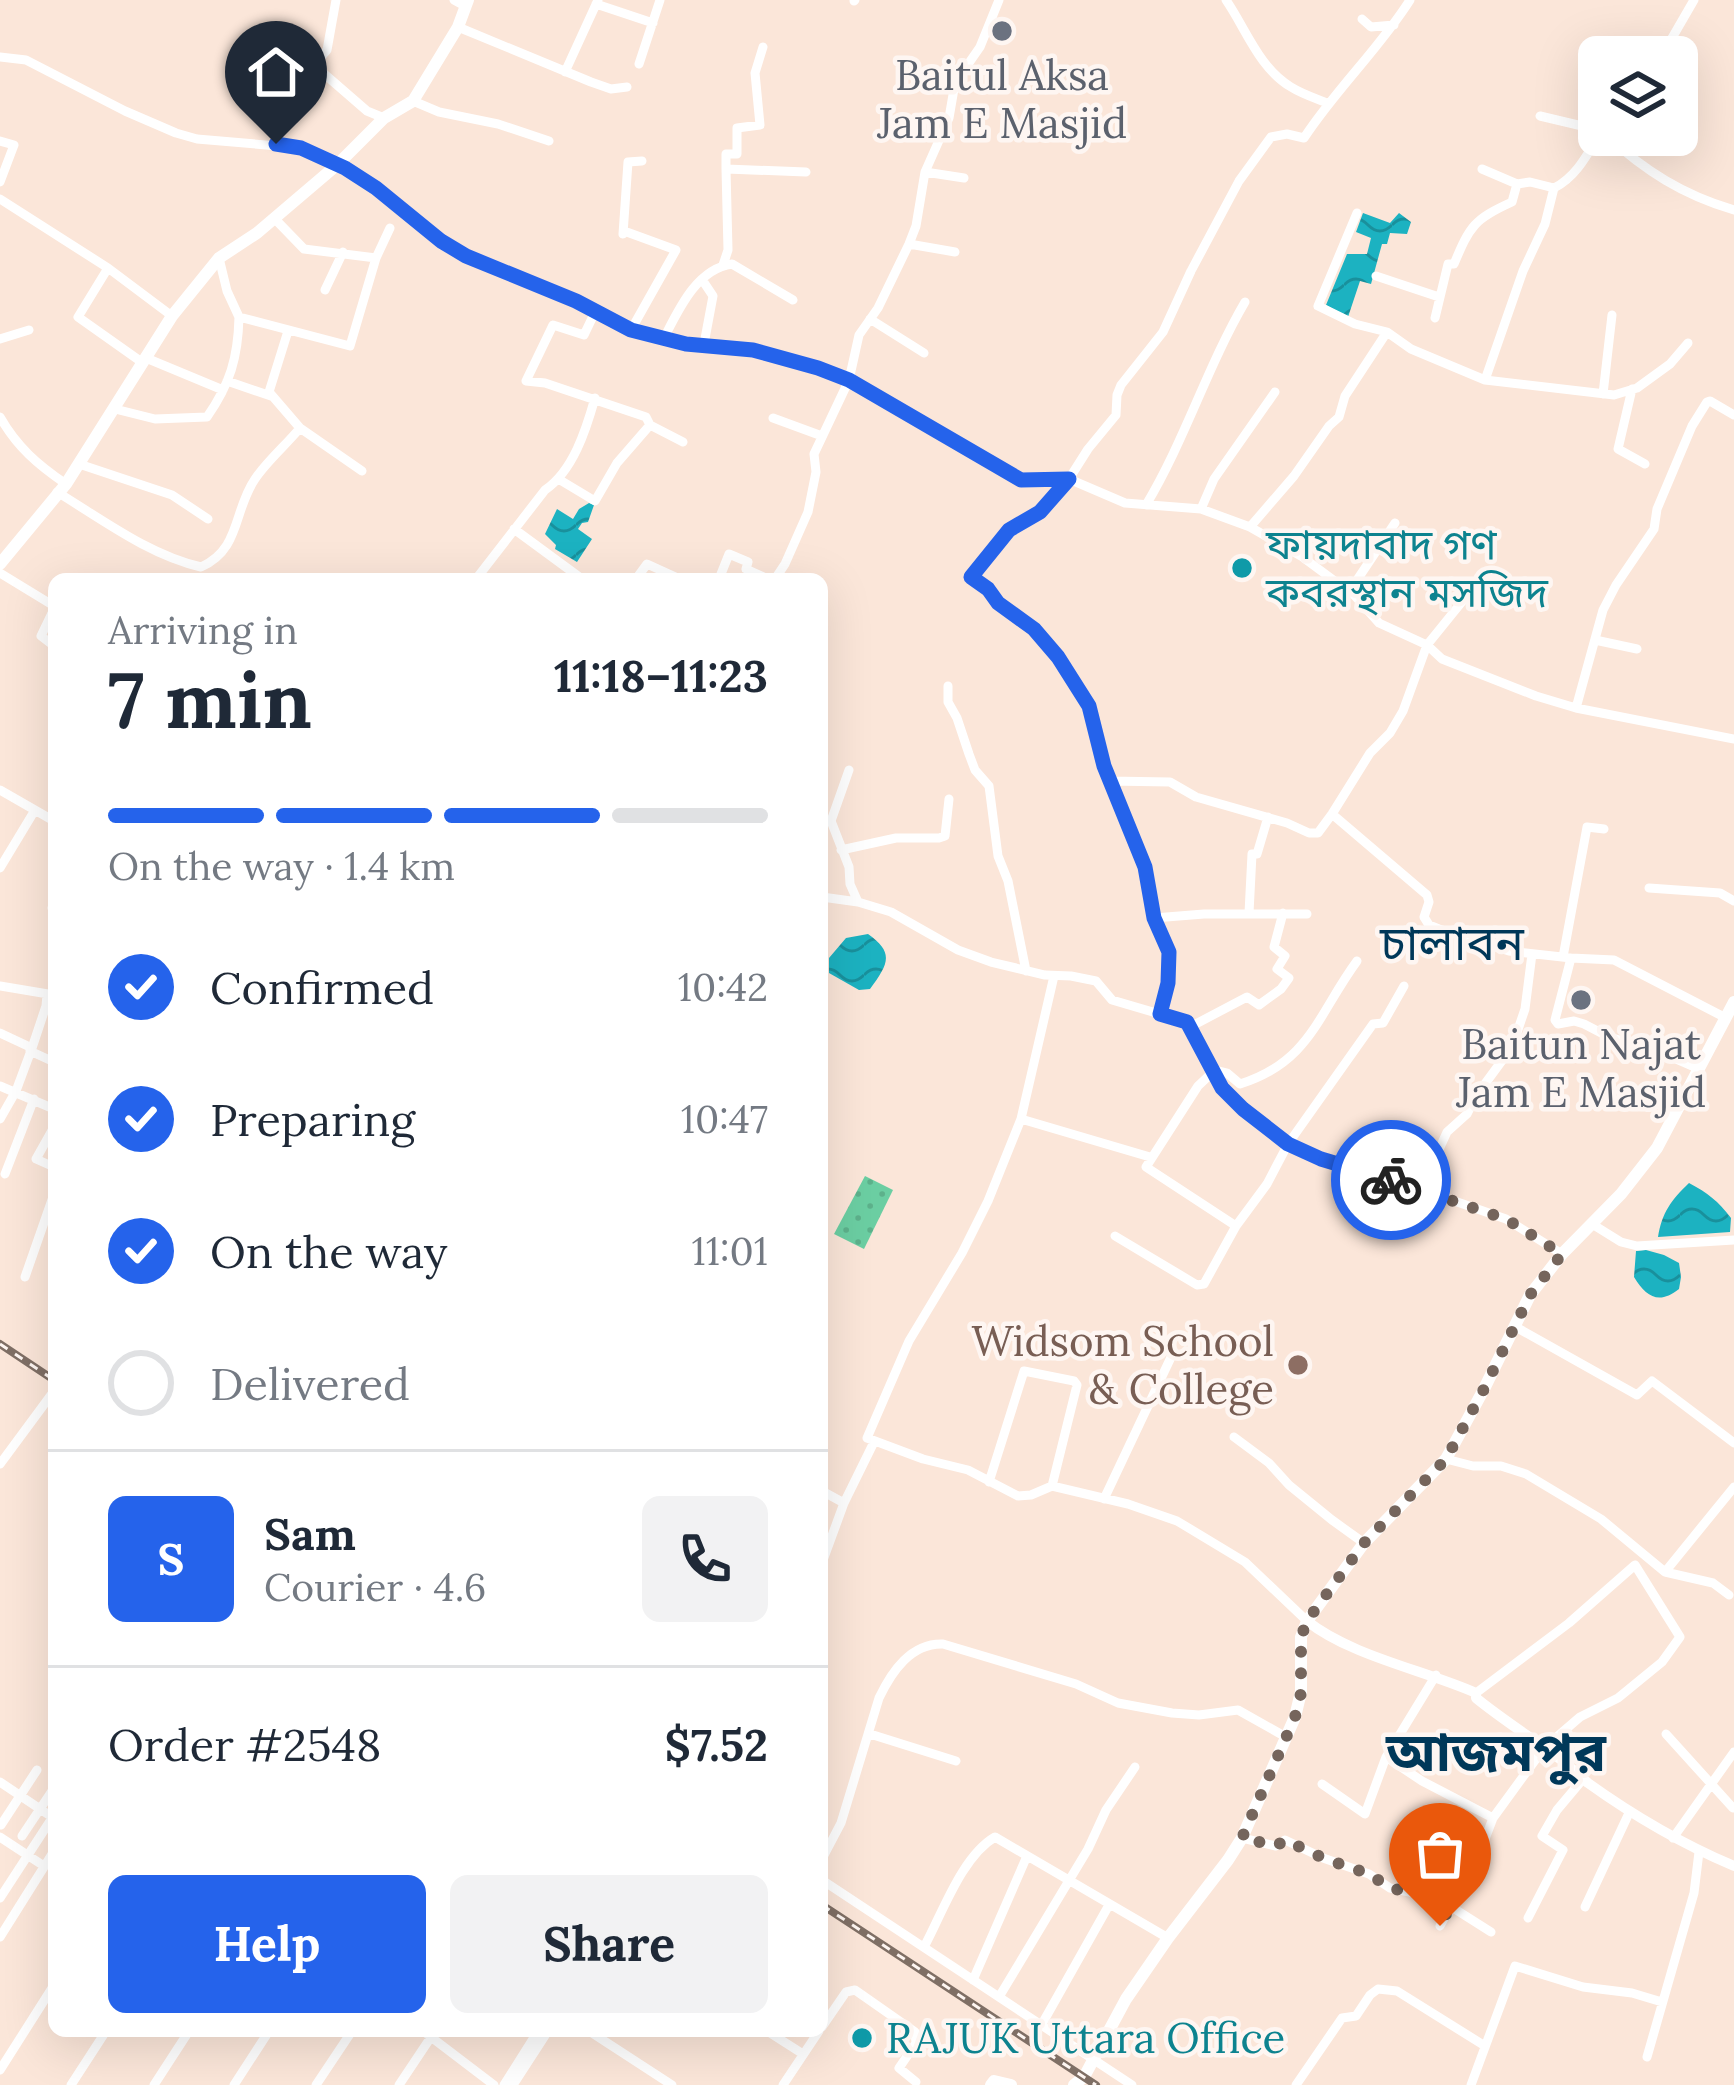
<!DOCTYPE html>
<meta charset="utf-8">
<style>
body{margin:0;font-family:Lora,"Noto Sans Bengali",serif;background:#f2f2f3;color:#1f2937;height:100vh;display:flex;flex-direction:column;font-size:45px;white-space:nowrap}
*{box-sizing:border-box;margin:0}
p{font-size:39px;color:#747a83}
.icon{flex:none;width:66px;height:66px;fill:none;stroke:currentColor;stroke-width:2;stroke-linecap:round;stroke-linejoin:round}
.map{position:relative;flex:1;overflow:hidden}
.sheet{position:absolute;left:48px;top:573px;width:780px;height:1464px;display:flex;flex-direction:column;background:#fff;border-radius:18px;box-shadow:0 12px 48px #0002}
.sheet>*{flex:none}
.controls{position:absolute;left:1578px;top:36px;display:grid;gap:24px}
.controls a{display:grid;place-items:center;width:120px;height:120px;border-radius:18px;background:#fff;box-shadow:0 12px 48px #0002;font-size:60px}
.pin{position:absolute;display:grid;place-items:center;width:102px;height:102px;color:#fff;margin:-123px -51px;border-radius:50% 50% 50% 0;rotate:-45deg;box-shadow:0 0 12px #0007}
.pin .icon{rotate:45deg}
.courier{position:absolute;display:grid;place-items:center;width:120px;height:120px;margin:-60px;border:9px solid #2563eb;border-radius:50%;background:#fff;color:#222;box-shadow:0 3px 15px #0007}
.headline em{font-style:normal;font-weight:700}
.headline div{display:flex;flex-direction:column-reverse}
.headline{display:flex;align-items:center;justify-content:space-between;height:204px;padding:0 60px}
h1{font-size:78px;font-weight:700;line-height:90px}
.bar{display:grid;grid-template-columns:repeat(4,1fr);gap:18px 12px;align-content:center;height:144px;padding:0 60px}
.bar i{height:15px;border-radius:9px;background:#e0e1e3}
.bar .selected{background:#2563eb}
.bar p{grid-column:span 4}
.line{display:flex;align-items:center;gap:30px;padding:0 60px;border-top:3px solid #e0e1e3}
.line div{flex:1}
.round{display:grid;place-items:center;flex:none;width:126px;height:126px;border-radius:18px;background:#f2f2f3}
ol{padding:0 60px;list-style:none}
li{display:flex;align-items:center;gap:36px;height:132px}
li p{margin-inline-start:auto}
li .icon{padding:12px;border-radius:50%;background:#2563eb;color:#fff;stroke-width:4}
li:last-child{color:#747a83}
li i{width:66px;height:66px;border:6px solid #e0e1e3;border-radius:50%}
.action{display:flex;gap:24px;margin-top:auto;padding:24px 60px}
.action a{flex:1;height:138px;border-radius:18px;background:#2563eb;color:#fff;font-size:48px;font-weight:700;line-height:138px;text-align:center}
.action a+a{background:#f2f2f3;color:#1f2937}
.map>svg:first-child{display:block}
</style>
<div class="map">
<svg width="1734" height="2085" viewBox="0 0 1734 2085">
<defs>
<pattern id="grass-dots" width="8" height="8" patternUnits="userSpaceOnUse" patternTransform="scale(3)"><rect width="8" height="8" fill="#6bcea2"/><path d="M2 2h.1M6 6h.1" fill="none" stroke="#5db18b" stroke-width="1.8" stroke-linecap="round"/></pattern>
<pattern id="water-waves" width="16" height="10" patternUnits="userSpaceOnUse" patternTransform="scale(3)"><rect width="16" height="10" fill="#1cb2c1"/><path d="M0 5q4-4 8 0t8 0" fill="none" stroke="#19909c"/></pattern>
</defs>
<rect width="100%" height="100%" fill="#fbe6d9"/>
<path fill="url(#grass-dots)" d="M 865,1176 L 893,1190 L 864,1249 L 834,1234 Z"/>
<path fill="url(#water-waves)" d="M 1363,213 L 1390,223 L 1399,213 L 1411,222 L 1407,234 L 1390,233 L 1387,244 L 1382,244 L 1371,284 L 1360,281 L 1348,317 L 1326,305 L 1347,254 L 1367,254 L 1371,238 L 1356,232 Z
M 589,503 L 594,505 L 588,522 L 582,523 L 578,529 L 592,539 L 577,562 L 555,549 L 556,545 L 545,534 L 557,509 L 573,519 L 579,509 Z
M 868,934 C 895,953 888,964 870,989 L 859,990 L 829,973 L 829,958 L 846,938 Z
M 1689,1183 C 1708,1193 1718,1201 1731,1218 L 1730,1232 L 1658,1237 C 1662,1213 1671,1200 1689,1183 Z
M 1646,1250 L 1664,1255 L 1679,1263 L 1681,1277 L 1679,1289 C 1659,1305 1646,1297 1634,1277 L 1636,1251 Z"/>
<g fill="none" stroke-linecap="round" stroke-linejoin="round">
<path stroke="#fff" stroke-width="9" d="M 336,0 L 327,50 L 314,65 L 367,111 L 384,118
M 454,0 L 465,6
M 1226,0 C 1246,29 1259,68 1291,87 C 1302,94 1315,98 1327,103
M 854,1 L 855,0
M 596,4 L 653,23
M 1362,19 L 1371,27 L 1394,25
M 458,27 L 591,82 L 611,89 L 627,87
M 0,57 L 26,60 L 125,111 L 176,133 L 197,139 L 301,148 L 345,168 L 376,188 L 441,241 L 467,256 L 576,301 L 631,330 L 686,344 L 753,350 L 818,368 L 849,380 L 1021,480 L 1069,479 L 1125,503 L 1201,509 L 1250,527 L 1301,556 L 1355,596 L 1379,623 L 1427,645 L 1442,659 L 1536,696 L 1576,708 L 1734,739
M 1661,57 L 1694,0
M 639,64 L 660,0
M 565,72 L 598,0
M 413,101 L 439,112 L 498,124 L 549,141
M 1540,116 L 1599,130
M 1599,135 C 1587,155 1576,177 1554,188 L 1545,224 L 1523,271 L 1485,380 L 1614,395 L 1637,388 L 1670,364 L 1688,343
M 1606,135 C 1645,171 1683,195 1734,210
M 0,141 L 14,145 L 0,182
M 726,169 L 726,154 L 737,154 L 737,128 L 760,125 L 755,73 L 763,47
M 1482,169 L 1517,184 L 1530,182 L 1554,188
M 925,172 L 964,178
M 0,199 L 108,268
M 1357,213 L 1318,306 L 1355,324 L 1387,332
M 274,218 L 304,249 L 376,258 L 390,228
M 909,244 L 955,252
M 219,258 L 227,291 L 239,317 L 350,346 L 376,258
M 723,265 L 728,250 L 726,169 L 806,172
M 1376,276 L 1439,297
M 703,281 L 713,296 L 704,344
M 325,290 L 343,252
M 595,312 L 584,335 L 553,325 L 526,381 L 545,383 L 646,417 L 650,425 L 683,442
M 1435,318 L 1448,264 L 1454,264 C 1470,226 1474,219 1512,202 L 1517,184
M 870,319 L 924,353
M 631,330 L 676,250 L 624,231 L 623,234 L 628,162 L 642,161
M 0,339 L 29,330
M 663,340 C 678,311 696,269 732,264 L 793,300
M 146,358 L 223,390
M 143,363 L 78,317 L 108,268 L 172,316
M 227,381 L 271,396
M 1632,389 L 1618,449 L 1645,464
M 1603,394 L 1612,315
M 115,409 L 155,419 L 207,417 C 230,384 238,358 239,317
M 0,417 C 17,447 38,465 66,484
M 773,418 L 822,436
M 300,428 L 362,471
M 79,464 L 172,495 L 208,519
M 560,480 L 595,501 L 617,463 L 650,425
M 57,492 C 103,520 149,555 201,567 C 241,549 233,511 255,479 C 267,461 286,445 300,428 L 269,392 L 288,331
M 1146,505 C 1185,440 1207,367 1245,302
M 1201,509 L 1214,479 L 1275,392
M 1250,527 L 1294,476 L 1329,426 L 1339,417 L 1345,396 L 1387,332 L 1411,349 L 1485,380
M 514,529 L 582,579
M 0,573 L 54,606
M 476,579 L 545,490 C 573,471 586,430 595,398
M 636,579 L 647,564 L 680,579
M 719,579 L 729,554 L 748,562 L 746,569 L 768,579
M 775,579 L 785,564 L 808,512 L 816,472 L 814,454 L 849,380 L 859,335 L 878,308 L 909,244 L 916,226 L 925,172 L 949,118 L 955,83 L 980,47 L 999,0
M 1349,592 L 1395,523
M 54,609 L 41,636 L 54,646
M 1595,640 L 1637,649
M 948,686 L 948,702 L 957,718 L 969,754 L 975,770 L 989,786 L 998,856 L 1008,881 L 1026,971
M 1576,708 L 1603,610 L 1616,585 L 1654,529 L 1657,509 L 1692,426 L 1707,402 L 1710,401 L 1734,415
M 849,770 L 831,821 L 849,867 L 850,884 L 858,902
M 1109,781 L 1170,782 L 1196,797 L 1287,823 L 1309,833 L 1318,833 L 1332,814 L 1370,753 L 1390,733 L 1403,711 L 1427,645 L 1482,577
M 0,790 L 54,821
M 1332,814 L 1427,895 L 1429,902 L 1424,917 L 1429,925 L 1439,929 L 1509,951 L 1571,958 L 1614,960 L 1726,1018
M 841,850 L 896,838 L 939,838 L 945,836 L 949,799
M 0,868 L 35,810
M 1649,888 L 1720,893 L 1734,901
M 822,897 L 858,902 L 891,912 L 958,950 L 991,962 L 1045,975 L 1071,976 L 1096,981 L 1112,1000 L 1187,1022 L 1215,1070 L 1198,1086 L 1146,1167 L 1236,1226
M 52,908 L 54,906
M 1249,913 L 1252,854 L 1257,854 L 1268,817
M 1154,918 L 1204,914 L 1307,914
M 1563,957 L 1587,827 L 1604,829
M 1571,958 L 1555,1020 L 1558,1024 L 1574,1021 L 1584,1024 L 1609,1037 L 1658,1051 L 1697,1068
M 1054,976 L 1021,1119 L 988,1201 L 962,1253 L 909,1341 L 867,1438 L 923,1459 L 968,1470 L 1018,1496 L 1031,1495 L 1052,1486 L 1128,1504 L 1177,1521 L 1245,1562 L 1307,1621
M 0,986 L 54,995
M 1160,1014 L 1168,983 L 1169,952 L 1154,918 L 1145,867 L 1104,766 L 1089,707 L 1058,657 L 1034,629 L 998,603 L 988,589 L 971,577 L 1000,538 L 1009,530 L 1040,512 L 1069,479 L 1088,449 L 1116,415 L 1117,395 L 1121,385 L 1163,332 L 1191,271 L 1239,181 L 1271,137 L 1287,134 L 1304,138 C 1336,89 1379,49 1410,0
M 1190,1027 L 1247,997 L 1259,1005 L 1281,989 L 1289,978 L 1277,969 L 1285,956 L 1274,947 L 1283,913
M 0,1033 L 32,1048 L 16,1091 L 0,1119
M 32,1048 L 46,1006 L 47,995
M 30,1051 L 54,1062
M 1215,1070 L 1222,1088 L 1243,1109 L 1288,1144 L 1321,1158 L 1400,1182 L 1506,1219 L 1562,1254
M 1215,1070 L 1227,1073 L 1240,1084 C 1310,1062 1318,1014 1357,961
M 0,1086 L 54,1109
M 1021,1119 L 1150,1157
M 54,1127 L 36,1159 L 54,1167
M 5,1174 L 34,1099
M 1421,1189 L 1447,1132 L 1467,1114 L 1476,1096 L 1512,1047 L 1525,1009 L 1532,954
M 1592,1224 L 1621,1242 L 1637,1246 L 1734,1240
M 1115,1236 L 1197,1285 L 1204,1284 L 1236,1226 L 1267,1184 L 1288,1144 L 1373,1024 L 1383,1023 L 1404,986
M 25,1277 L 54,1194
M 1514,1326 L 1637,1395 L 1652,1381 L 1734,1443
M 1234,1437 L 1269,1463 L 1289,1485 L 1332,1520 L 1364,1543
M 1446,1459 L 1473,1466 L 1501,1466 L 1526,1474 L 1601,1519 L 1665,1572 L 1713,1583 L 1729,1595
M 0,1464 L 54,1391
M 989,1482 L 1024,1371 L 1074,1381 L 1077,1385 L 1052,1486
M 822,1491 L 844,1503
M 1104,1499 L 1173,1353
M 822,1563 L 844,1503 L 874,1442
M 1665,1572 L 1734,1487
M 1436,1675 L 1386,1757 L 1422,1781 L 1493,1818 L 1544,1748 L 1580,1717 L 1618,1698 L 1662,1662 L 1680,1637 L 1635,1565 L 1569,1623 L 1476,1693
M 870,1734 L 956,1761
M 1666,1734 L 1733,1808
M 0,1782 L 52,1817
M 1322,1784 L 1365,1814 L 1386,1757
M 1,1825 L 37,1770
M 22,1836 L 54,1788
M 0,1837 L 44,1866
M 1242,1838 L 1276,1846 L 1285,1840 L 1323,1858 L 1369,1874 L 1390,1888 L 1424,1895 L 1450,1906 L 1491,1932
M 1673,1838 L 1734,1752
M 822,1859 L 841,1823 L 879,1698 C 892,1671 911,1643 943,1644 L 1076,1684 L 1118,1703 L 1172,1713 L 1199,1715 L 1238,1710 L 1286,1737
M 822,1880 L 1132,2085
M 0,1898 L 54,1815
M 1585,1907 L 1630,1811
M 1528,1918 L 1563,1850 L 1542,1836 L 1557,1810 L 1583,1779
M 1440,1926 L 1482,1847 L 1493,1818
M 0,1937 L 54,1851
M 924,1947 C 942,1914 962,1856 995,1837 L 1168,1938
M 973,1980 L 1027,1856
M 999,1997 L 1088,1849 L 1106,1810 L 1135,1767
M 1042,2024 L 1109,1905
M 822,2027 L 846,1992 L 855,1990 L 915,2032 L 916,2043 L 899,2068 L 916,2082
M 423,2031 L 494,2085
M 589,2031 L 672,2085
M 767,2031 L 803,2054
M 1647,2057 L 1694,1893 L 1699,1852
M 0,2070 L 54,1985
M 71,2085 L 106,2031
M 154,2085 L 189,2031
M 234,2085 L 269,2031
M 316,2085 L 352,2031
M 399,2085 L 435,2031
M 504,2085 L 538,2031
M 513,2085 L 548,2031
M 783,2085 L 819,2031
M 1296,2085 L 1342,2018 L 1356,2016 L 1370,1995 L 1378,1989 L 1397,1991 L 1485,2046
M 1471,2085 L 1515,1966 L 1583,1987 L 1632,1993 L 1662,2002"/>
<path stroke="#fff" stroke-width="10" d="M 1307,1621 C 1351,1656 1424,1670 1476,1693 L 1476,1698 C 1503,1720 1532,1738 1560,1759 C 1570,1766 1578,1775 1588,1783 C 1634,1816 1682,1844 1734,1866"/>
<path stroke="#fff" stroke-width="12" d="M 0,564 L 66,484 L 172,316 L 219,258 L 257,233 L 338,164 L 384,118 L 413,101 L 458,27 L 468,0
M 991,2085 L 994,2081 L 1011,2085
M 1074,2085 L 1084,2077 L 1126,1999 L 1168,1938 L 1228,1860 L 1242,1838 L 1295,1717 L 1301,1692 L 1301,1637 L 1307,1621 L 1364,1543 L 1446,1459 L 1484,1389 L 1530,1295 L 1562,1254 L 1621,1194 L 1657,1148 L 1734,1002"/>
<g stroke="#7f6f65" stroke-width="8">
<path id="rail" d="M 0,1344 L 54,1380
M 822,1905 L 1096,2085"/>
</g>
<use href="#rail" stroke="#fef6f2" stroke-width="3" stroke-dasharray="9" stroke-linecap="butt"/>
</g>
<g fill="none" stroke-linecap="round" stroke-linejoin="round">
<path stroke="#75655c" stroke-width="12" stroke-dasharray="0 21.6" d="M 1391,1180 L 1506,1219 L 1562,1254 L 1530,1295 L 1484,1389 L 1446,1459 L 1364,1543 L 1307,1621 L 1301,1637 L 1301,1693 L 1295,1717 L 1242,1838 L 1276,1846 L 1285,1840 L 1323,1858 L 1369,1874 L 1390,1888 L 1424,1895 L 1450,1906 L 1440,1926"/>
<path stroke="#2563eb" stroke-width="15" d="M 276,144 L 301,148 L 345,168 L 376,188 L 441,241 L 466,256 L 576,301 L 631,330 L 686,344 L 753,350 L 818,368 L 849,380 L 1021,480 L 1069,479 L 1040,512 L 1009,530 L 971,577 L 988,589 L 998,603 L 1034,629 L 1058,657 L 1089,706 L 1104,766 L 1145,867 L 1154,918 L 1169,952 L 1168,983 L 1160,1014 L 1187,1022 L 1222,1088 L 1243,1109 L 1265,1126 L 1288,1144 L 1321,1159 L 1391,1180"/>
</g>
<g fill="#6b7280" stroke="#fef6f2" stroke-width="4.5">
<circle cx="1002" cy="31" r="12"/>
<circle cx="1581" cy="1000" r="12"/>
</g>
<g fill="#0f9aa8" stroke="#fef6f2" stroke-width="4.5">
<circle cx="1242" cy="568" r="12"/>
<circle cx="862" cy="2038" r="12"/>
</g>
<circle fill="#8d6e63" stroke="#fef6f2" stroke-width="4.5" cx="1298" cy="1365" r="12"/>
<g text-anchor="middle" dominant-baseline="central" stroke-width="9" stroke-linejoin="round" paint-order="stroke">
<g font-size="42" fill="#5b616d" stroke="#fef6f2">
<text x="1002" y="75">Baitul Aksa<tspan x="1002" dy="48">Jam E Masjid</tspan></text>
<text x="1581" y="1044">Baitun Najat<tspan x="1581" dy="48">Jam E Masjid</tspan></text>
</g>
<g font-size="42" fill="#0d838f" stroke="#fef6f2" text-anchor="start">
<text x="1266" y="544">ফায়দাবাদ গণ<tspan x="1266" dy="48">কবরস্থান মসজিদ</tspan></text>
<text x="886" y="2038">RAJUK Uttara Office</text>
</g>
<g font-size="42" fill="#785e54" stroke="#fef6f2" text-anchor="end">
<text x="1274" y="1341">Widsom School<tspan x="1274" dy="48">&amp; College</tspan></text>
</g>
<g font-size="48" fill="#003859" stroke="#fef6f2">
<text x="1452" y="942">চালাবন</text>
</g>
<g font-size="54" font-weight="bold" fill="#003859" stroke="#fef6f2">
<text x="1496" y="1751">আজমপুর</text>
</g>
</g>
</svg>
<div class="controls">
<a><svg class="icon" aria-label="layers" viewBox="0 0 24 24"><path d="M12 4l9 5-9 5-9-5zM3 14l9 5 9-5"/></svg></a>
</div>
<div class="pin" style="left:1440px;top:1926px;background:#ea580c"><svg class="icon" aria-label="bag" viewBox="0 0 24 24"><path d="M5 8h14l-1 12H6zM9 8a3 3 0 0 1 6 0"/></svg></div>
<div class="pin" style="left:276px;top:144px;background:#1f2937"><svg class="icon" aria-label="home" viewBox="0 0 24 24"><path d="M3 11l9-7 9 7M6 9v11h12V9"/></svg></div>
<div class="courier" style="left:1391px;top:1180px"><svg class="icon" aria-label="bike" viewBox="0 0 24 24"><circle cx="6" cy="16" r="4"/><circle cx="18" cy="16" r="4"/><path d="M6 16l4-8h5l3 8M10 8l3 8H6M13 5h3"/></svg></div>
<section class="sheet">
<div class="headline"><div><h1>7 min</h1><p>Arriving in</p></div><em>11:18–11:23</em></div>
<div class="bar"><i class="selected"></i><i class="selected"></i><i class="selected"></i><i></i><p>On the way · 1.4 km</p></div>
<ol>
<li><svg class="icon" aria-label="check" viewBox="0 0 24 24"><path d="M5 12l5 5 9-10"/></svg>Confirmed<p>10:42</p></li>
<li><svg class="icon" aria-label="check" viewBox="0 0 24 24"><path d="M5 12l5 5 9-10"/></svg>Preparing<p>10:47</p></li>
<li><svg class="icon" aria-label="check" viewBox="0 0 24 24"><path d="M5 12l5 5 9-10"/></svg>On the way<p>11:01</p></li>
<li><i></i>Delivered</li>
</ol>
<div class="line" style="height:216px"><b class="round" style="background:#2563eb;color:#fff">S</b><div><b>Sam</b><p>Courier · 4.6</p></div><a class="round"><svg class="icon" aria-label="phone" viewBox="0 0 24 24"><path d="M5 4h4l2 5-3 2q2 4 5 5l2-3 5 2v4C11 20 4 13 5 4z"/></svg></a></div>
<div class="line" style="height:156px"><div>Order #2548</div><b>$7.52</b></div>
<div class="action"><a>Help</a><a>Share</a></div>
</section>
</div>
